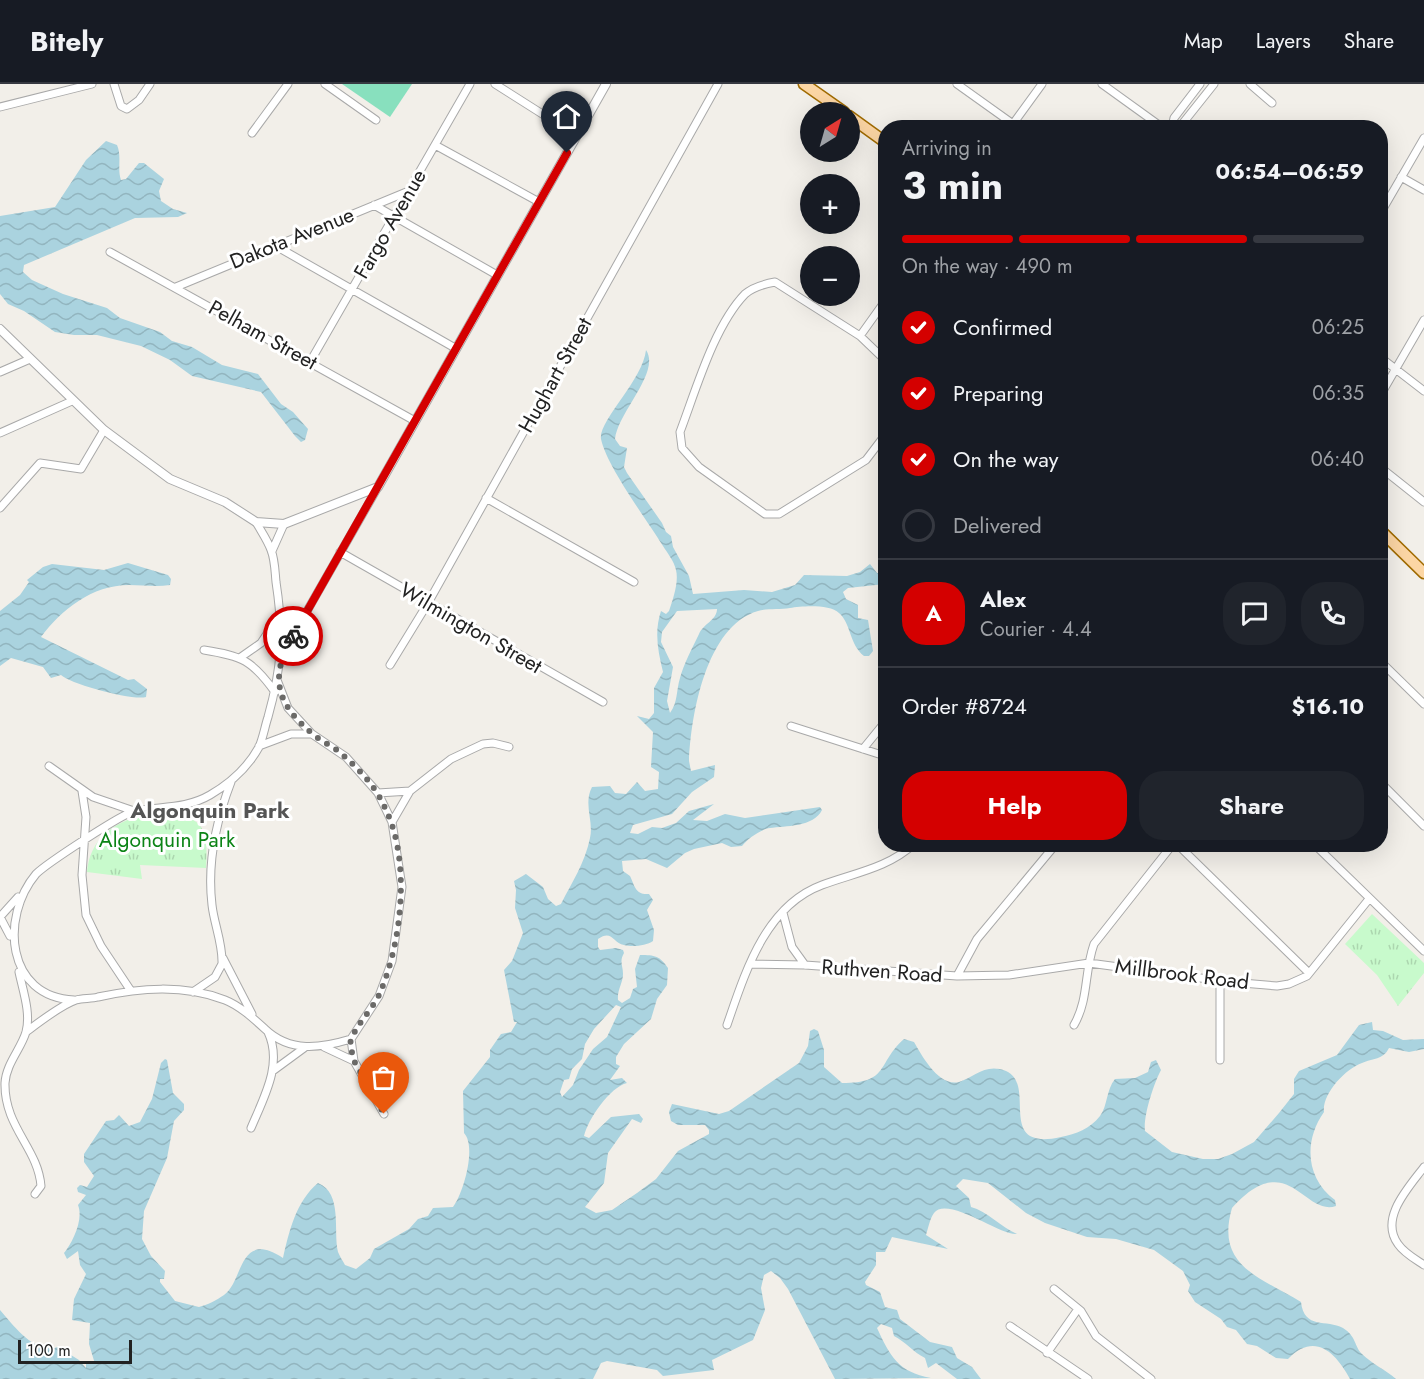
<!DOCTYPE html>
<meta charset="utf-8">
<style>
body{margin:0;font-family:Jost,sans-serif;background:#20242c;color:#f1f3f6;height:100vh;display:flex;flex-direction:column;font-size:22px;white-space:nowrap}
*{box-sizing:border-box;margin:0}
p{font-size:20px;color:#9ea1a6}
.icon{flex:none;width:33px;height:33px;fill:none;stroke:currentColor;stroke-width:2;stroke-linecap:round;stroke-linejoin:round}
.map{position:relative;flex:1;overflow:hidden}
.side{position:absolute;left:878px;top:36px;width:510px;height:732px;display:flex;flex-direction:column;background:#171b24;border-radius:24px;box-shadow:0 6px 24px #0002}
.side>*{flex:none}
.needle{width:39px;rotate:37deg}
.fabs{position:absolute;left:800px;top:18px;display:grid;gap:12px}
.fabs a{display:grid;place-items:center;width:60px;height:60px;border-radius:50%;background:#171b24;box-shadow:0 6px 24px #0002;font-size:30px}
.scale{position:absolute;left:18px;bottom:15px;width:114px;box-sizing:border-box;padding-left:6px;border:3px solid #222;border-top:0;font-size:16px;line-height:21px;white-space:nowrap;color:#222;-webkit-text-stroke:4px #fff;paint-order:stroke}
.pin{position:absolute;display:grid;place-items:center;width:51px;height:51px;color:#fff;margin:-62px -26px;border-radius:50% 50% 50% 0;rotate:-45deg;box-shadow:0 0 6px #0007}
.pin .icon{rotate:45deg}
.courier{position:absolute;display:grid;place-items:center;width:60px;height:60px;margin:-30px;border:4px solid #d40000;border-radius:50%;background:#fff;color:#222;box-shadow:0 2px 8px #0007}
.headline em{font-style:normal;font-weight:700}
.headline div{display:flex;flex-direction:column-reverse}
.headline{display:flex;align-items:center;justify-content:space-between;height:102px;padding:0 24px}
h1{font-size:39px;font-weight:700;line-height:45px}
.bar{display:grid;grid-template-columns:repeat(4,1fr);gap:9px 6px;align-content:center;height:72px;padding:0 24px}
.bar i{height:8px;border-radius:4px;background:#363941}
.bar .active{background:#d40000}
.bar p{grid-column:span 4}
.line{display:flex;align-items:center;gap:15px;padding:0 24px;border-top:2px solid #363941}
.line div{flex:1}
.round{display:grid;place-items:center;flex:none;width:63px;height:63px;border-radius:24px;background:#20242c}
ol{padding:0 24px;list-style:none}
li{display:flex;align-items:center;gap:18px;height:66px}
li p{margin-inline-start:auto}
li .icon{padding:6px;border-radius:50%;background:#d40000;color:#fff;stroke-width:4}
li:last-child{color:#9ea1a6}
li i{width:33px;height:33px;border:3px solid #363941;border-radius:50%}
.cta{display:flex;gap:12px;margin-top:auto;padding:12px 24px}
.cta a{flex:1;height:69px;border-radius:24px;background:#d40000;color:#fff;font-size:24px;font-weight:700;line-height:69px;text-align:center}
.cta a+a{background:#20242c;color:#f1f3f6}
header{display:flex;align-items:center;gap:36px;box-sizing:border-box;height:84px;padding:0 30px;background:#171b24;border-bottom:2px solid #363941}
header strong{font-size:28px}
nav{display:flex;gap:33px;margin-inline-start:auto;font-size:21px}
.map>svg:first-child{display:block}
</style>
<header>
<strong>Bitely</strong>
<nav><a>Map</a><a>Layers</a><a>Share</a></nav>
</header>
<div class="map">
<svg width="1424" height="1295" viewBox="0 0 1424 1295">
<defs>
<pattern id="park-tufts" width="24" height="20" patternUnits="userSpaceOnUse" patternTransform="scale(1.5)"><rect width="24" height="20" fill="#c8facc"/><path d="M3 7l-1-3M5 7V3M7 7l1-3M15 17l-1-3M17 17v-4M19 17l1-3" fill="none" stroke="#acd6af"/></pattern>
<pattern id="water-waves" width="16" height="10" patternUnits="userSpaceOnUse" patternTransform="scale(1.5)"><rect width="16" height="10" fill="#aad3df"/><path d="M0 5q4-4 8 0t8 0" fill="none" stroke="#92b5bf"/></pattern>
</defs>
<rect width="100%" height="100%" fill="#f2efe9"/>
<path fill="url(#park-tufts)" d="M 144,731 C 193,731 210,729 206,784 L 140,781 L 142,795 L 87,788 C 90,755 113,738 144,731 Z
M 1372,830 L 1424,879 L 1424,889 L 1398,922 L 1377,891 L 1345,860 Z"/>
<path fill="#88e0be" d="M 342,0 L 412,0 L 390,33 Z"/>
<path fill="url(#water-waves)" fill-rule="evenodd" d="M 106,57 L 117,61 C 122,72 117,85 121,96 L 126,95 L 139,79 L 144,79 L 164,95 L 159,107 L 161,117 L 173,125 L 187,129 L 178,133 L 135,134 L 24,181 L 23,188 L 32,196 L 63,210 L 107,224 L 120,234 L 160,248 L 172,257 L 192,263 L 222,281 L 258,290 L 281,320 L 293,328 L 308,345 L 305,356 L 301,358 L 295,352 L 261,308 L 192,292 L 170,276 L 141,262 L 97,251 L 74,251 L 55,248 L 24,227 L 8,220 L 0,210 L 0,132 L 55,123 L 86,76 Z
M 646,266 C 661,288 618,328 615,355 L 620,362 L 627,364 L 624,383 L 627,389 L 662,439 L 666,448 L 671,452 L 673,463 L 689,492 L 693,510 L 744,506 L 772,508 L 795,501 L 804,491 L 847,492 L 860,488 L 870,480 L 877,489 L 885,489 L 885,500 L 848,504 L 843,508 L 846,515 L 858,521 L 858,534 L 868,536 L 873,567 L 869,572 L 864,572 C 849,560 851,539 839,529 C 830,520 802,522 790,524 C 780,526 768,524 758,527 C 706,542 691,631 689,677 L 691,687 L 715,681 L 714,693 L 692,708 L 672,730 L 633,741 L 630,749 L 638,750 L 652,743 L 662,744 L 676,739 L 689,727 L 714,720 L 693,736 L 707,737 L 725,730 L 745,734 L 820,723 L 822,726 C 814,743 785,742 770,744 C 761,745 747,755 742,762 L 731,763 L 722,759 L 694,765 L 685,769 L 667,784 L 646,775 L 622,777 L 623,787 L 630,792 C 635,802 635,811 649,810 L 653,816 L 647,826 L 654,846 L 653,857 C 646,862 632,863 624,861 C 613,859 612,845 598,855 L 598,863 L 600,866 L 616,864 L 623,866 L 624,869 C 619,878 623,881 623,890 C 623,899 617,906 618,916 L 622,919 L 630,914 L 633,905 L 637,903 L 635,885 L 640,871 C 655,871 660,872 668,884 L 667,901 L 657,915 L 651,935 L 624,960 L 616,973 L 616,980 L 620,982 L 610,996 L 622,994 L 627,999 C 610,1003 588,1035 584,1052 L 589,1054 L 611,1033 L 639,1030 L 643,1035 L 641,1039 L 632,1035 L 608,1069 L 604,1099 L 585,1123 L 596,1129 L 612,1126 L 637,1109 L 656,1095 L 678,1067 L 709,1050 L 709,1046 L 705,1041 L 678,1041 L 671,1037 L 669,1028 L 672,1020 L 719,1030 L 729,1027 L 799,979 L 808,962 L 810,947 L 814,945 L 818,947 L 824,966 L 824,983 L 842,999 C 890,999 876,980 904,955 L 914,958 C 922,972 939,1003 959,998 C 975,993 985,979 1006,987 C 1038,1001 994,1068 1061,1053 C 1076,1050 1090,1045 1100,1032 C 1108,1021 1106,1006 1115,995 L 1135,994 L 1148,988 L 1151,978 L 1156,976 L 1161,986 C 1154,999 1143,1032 1145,1047 L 1172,1068 L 1203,1075 L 1218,1075 L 1232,1070 L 1254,1058 L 1279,1029 L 1294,1010 L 1294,995 L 1299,987 L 1337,971 L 1359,941 L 1372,938 L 1373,946 L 1383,947 L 1403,956 L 1424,955 L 1424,965 L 1409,968 L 1389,964 C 1383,976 1373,974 1362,979 C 1345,985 1322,1010 1324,1028 C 1304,1056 1305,1094 1335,1116 L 1336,1122 C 1304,1133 1288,1062 1232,1124 C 1215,1182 1260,1193 1301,1218 C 1304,1246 1327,1235 1343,1244 C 1357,1253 1354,1262 1362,1270 C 1372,1280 1386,1286 1396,1295 L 1350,1295 C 1336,1269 1315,1247 1288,1275 L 1276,1274 L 1257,1262 L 1247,1260 L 1236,1246 L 1227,1243 L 1221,1235 L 1195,1218 L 1188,1207 L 1190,1201 L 1183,1187 L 1154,1166 L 1116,1155 L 1087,1153 L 1045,1139 L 1026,1129 L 988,1099 L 963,1095 L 956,1102 L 969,1114 L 971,1123 C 987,1127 1001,1143 1017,1150 C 1001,1152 947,1111 934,1129 C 930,1134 928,1145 926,1151 L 948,1165 L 892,1153 L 885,1168 L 876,1168 L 876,1181 L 865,1198 L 866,1201 L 880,1208 L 885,1223 L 897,1226 L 900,1235 L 930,1258 L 952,1263 L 957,1274 L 972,1283 L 981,1295 L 957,1295 L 936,1279 L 928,1284 L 925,1274 C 913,1268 906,1258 894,1252 L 892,1244 L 881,1240 L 877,1244 C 890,1272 898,1288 931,1294 L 835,1295 L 788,1205 L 780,1194 L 771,1187 L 764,1191 L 761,1204 L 765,1226 L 753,1256 L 712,1276 L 714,1286 L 663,1292 L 657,1286 L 607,1277 L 601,1279 L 593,1295 L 0,1295 L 0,1226 C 14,1242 35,1271 58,1263 L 79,1276 L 86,1284 L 86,1280 L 95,1280 L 89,1260 L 90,1239 L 72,1236 L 74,1215 L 86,1190 L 80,1181 L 78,1167 L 67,1175 L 64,1169 C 72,1159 84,1136 78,1121 L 86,1111 L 78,1108 L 77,1104 L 80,1101 L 87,1103 L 94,1092 L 84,1078 L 84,1070 L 106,1037 L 114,1036 L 119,1031 L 129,1042 L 140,1038 L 152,1015 L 161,979 L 165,975 L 167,976 L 173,1009 L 184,1020 L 184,1026 L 174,1037 L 167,1074 L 144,1127 L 142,1155 L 151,1172 L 165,1187 L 164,1195 L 160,1195 L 160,1198 L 175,1217 L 199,1223 C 207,1221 217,1216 224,1211 C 244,1197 238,1145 283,1174 C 289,1148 296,1117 318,1099 C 343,1109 333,1147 338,1168 C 340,1173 343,1177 345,1181 L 356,1185 L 370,1174 L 374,1165 L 409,1145 L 418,1135 L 428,1132 L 433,1124 L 453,1123 C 463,1110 477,1063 464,1049 L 463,1007 L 490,973 L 490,966 L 501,950 L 511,948 L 517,938 L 514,938 L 504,886 L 512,877 L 523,849 L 515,824 L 516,806 L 514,797 L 526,790 L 543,803 L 548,815 L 556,822 L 561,820 C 572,798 585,779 590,754 C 594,737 583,720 592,703 L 610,702 L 615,709 L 626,710 L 637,698 L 645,707 L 658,705 L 659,688 L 651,683 L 653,648 L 637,632 L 649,635 L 654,629 L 654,604 L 663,588 C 658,567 654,548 661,527 L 666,530 L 669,527 C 673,515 679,498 676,486 C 674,477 668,470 663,462 C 647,436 607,383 601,355 C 598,337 643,296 646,266 ZM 717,525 C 717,536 703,540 699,550 C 692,565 684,579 680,594 C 676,607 678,618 670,629 L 667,617 L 673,583 L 661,558 L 662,548 L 677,527 ZM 616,921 L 621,923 L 607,953 L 593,965 L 579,986 L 573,1001 L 562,1013 L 560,1008 L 564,996 L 569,995 L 572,985 L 582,975 L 585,960 L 594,945 Z
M 128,479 L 168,491 L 171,495 L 170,501 C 156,503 143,501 129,501 C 92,501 61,526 41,553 L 128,596 L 134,595 L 147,605 L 146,613 C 133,617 70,600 61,591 L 51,594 L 43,583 L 11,574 L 0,582 L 0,527 L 20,511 L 29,498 L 27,496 L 43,483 L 52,480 L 104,486 Z"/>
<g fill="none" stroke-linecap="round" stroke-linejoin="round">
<g stroke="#a9a9a9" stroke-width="9">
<path id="minor" d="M 114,0 L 121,22 L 127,25 L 139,16 L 150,0
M 325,0 L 376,36
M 495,0 L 577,52
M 957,0 L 1013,40
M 1102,0 L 1163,44
M 1250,0 L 1272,19
M 0,23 L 92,0
M 1010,44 L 1042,0
M 1172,44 L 1174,34 L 1200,0
M 1179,44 L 1214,0
M 252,49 L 288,0
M 435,61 L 539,118
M 1401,93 L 1424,106
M 374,121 L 497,191
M 1380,130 L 1424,54
M 274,161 L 455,264
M 110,168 L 415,337
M 176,203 L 409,107
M 860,252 L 885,217
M 1380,273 L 1424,307
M 885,276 L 860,252 L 775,198 C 764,200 753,203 745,210 C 714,242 696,306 680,348 L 682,364 L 699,383 L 765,430 L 779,430 L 866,376 L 885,351
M 310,278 L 470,0
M 0,288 L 30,275
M 1380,312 L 1424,236
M 0,349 L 72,317
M 1380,383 L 1424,418
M 486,414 L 634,498
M 0,424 L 40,379 L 81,385 L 104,346
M 272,467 L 284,440
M 340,468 L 603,618
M 204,566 C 242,572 252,576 275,608
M 283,569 L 378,403
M 241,573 L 261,559 L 279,532
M 1380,577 L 1424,620
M 390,581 L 428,519 L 718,0
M 791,642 L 885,672
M 259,662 L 291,650 L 312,650
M 863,665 L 885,638
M 49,682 L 93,713 L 134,727
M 1380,698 L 1424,742
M 82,707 L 86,733 L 82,791 L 86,831 L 101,862 L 131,907
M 378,709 L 410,707 L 451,675 L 483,660 L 493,659 L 509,663
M 392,738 L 410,707
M 1177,760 L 1309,889
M 1314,760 L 1424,867
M 783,829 L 792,863 L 805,881
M 10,852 L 0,833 L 18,813
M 223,874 L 252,930
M 750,880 L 805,881 L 957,892 L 977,855 L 1056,760
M 19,888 C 23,907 31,929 26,948 C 21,965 6,980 5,999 C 4,1043 38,1064 41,1102 L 35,1110
M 957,892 L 1009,891 L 1089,879 L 1230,898 L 1277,902 L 1289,900 L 1307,892 L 1369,815
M 193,908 L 215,893 L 222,880 C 223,860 214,840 212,821 C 207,779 216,737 231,698
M 74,916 C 6,913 0,833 36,790 C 46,780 123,729 135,727 C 161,722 186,725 210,711 C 229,700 248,683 259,663 C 263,654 265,642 268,633 C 282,583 284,550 276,498 C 275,488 275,476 271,466 C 268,457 261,447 256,438
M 727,941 C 745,889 765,822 822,801 C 854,789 888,784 914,760
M 1074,941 C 1089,915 1084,888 1094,860 L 1173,760
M 26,948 C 38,939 61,921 76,916 C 83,914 91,915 98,913 C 140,904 183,900 225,916 C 240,922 253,934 265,945 C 290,969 321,964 351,955 L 379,912 L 392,877 L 402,803 L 392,738 L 378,709 L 346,673 L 312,650 L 288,624 L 277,596
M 351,955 L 354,977
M 324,963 L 354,977 L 384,1030
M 1220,976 L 1220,896
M 274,986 L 304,964
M 251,1044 C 264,1013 283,980 268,948
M 1424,1083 C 1409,1103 1379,1134 1398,1160 C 1404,1169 1415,1175 1424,1181
M 1054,1205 L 1081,1227 L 1096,1252 L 1151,1295
M 1010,1242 L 1088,1295
M 1047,1269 L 1078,1225"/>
</g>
<g stroke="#a9a9a9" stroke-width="10">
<path id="tertiary" d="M 0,245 L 104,346 L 170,395 L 225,418 L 256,438 L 284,440 L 378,403 L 606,0"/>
</g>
<g stroke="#a06b00" stroke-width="13">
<path id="primary" d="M 804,0 L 844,28
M 849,32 L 885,58
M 1380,446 L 1424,489"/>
</g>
<use href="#minor" stroke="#fff" stroke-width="7"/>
<use href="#tertiary" stroke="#fff" stroke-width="8"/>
<use href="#primary" stroke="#fcd6a4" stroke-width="10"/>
</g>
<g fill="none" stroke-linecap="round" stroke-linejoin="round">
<path stroke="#6b6a68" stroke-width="6" stroke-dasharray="0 10.8" d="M 293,552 C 269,593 276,620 313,650 C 323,659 337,664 346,674 C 362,688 377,705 385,724 C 411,776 402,857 380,909 C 372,927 354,942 350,960 L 354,977 L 384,1030"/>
<path stroke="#d40000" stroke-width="8" d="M 293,552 L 567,69"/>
</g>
<g text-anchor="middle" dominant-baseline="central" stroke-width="6" stroke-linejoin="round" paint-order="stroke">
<g font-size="21" fill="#222" stroke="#fff">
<text transform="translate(390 140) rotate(-60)">Fargo Avenue</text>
<text transform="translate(292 154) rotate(-22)">Dakota Avenue</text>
<text transform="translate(263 251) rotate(29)">Pelham Street</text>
<text transform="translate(555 291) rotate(-61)">Hughart Street</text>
<text transform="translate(471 544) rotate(30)">Wilmington Street</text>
<text transform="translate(882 887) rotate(4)">Ruthven Road</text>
<text transform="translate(1182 890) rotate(7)">Millbrook Road</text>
</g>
<g font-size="21" fill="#0c8416" stroke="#fff">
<text x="167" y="756">Algonquin Park</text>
</g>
<g font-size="22" font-weight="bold" fill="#555" stroke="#fff">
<text x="210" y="726">Algonquin Park</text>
</g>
</g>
</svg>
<div class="fabs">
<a><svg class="needle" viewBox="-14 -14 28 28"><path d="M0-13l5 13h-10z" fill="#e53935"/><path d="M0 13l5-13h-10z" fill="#9ea1a6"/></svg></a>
<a>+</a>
<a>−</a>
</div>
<div class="scale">100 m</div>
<div class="pin" style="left:384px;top:1030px;background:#ea580c"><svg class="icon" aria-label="bag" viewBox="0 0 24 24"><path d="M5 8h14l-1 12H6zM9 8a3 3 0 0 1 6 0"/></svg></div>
<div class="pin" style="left:567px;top:69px;background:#1f2937"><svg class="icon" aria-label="home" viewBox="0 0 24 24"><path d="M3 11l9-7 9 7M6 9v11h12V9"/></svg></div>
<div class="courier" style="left:293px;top:552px"><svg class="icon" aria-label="bike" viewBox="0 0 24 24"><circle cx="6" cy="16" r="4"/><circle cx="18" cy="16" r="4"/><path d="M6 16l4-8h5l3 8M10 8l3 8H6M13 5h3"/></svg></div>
<section class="side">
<div class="headline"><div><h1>3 min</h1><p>Arriving in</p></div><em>06:54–06:59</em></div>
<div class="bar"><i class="active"></i><i class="active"></i><i class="active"></i><i></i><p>On the way · 490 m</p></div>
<ol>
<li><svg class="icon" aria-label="check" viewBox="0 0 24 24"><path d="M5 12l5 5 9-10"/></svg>Confirmed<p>06:25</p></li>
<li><svg class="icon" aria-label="check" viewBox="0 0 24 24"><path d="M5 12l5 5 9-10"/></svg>Preparing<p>06:35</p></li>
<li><svg class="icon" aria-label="check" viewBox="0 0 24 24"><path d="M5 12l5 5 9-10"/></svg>On the way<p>06:40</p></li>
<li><i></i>Delivered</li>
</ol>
<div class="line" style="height:108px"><b class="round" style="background:#d40000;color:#fff">A</b><div><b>Alex</b><p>Courier · 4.4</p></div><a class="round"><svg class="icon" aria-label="chat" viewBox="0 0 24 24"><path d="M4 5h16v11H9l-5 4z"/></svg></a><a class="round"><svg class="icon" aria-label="phone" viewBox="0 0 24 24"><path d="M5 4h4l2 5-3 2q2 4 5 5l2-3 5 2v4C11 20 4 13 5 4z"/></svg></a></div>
<div class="line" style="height:78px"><div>Order #8724</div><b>$16.10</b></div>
<div class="cta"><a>Help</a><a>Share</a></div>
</section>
</div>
